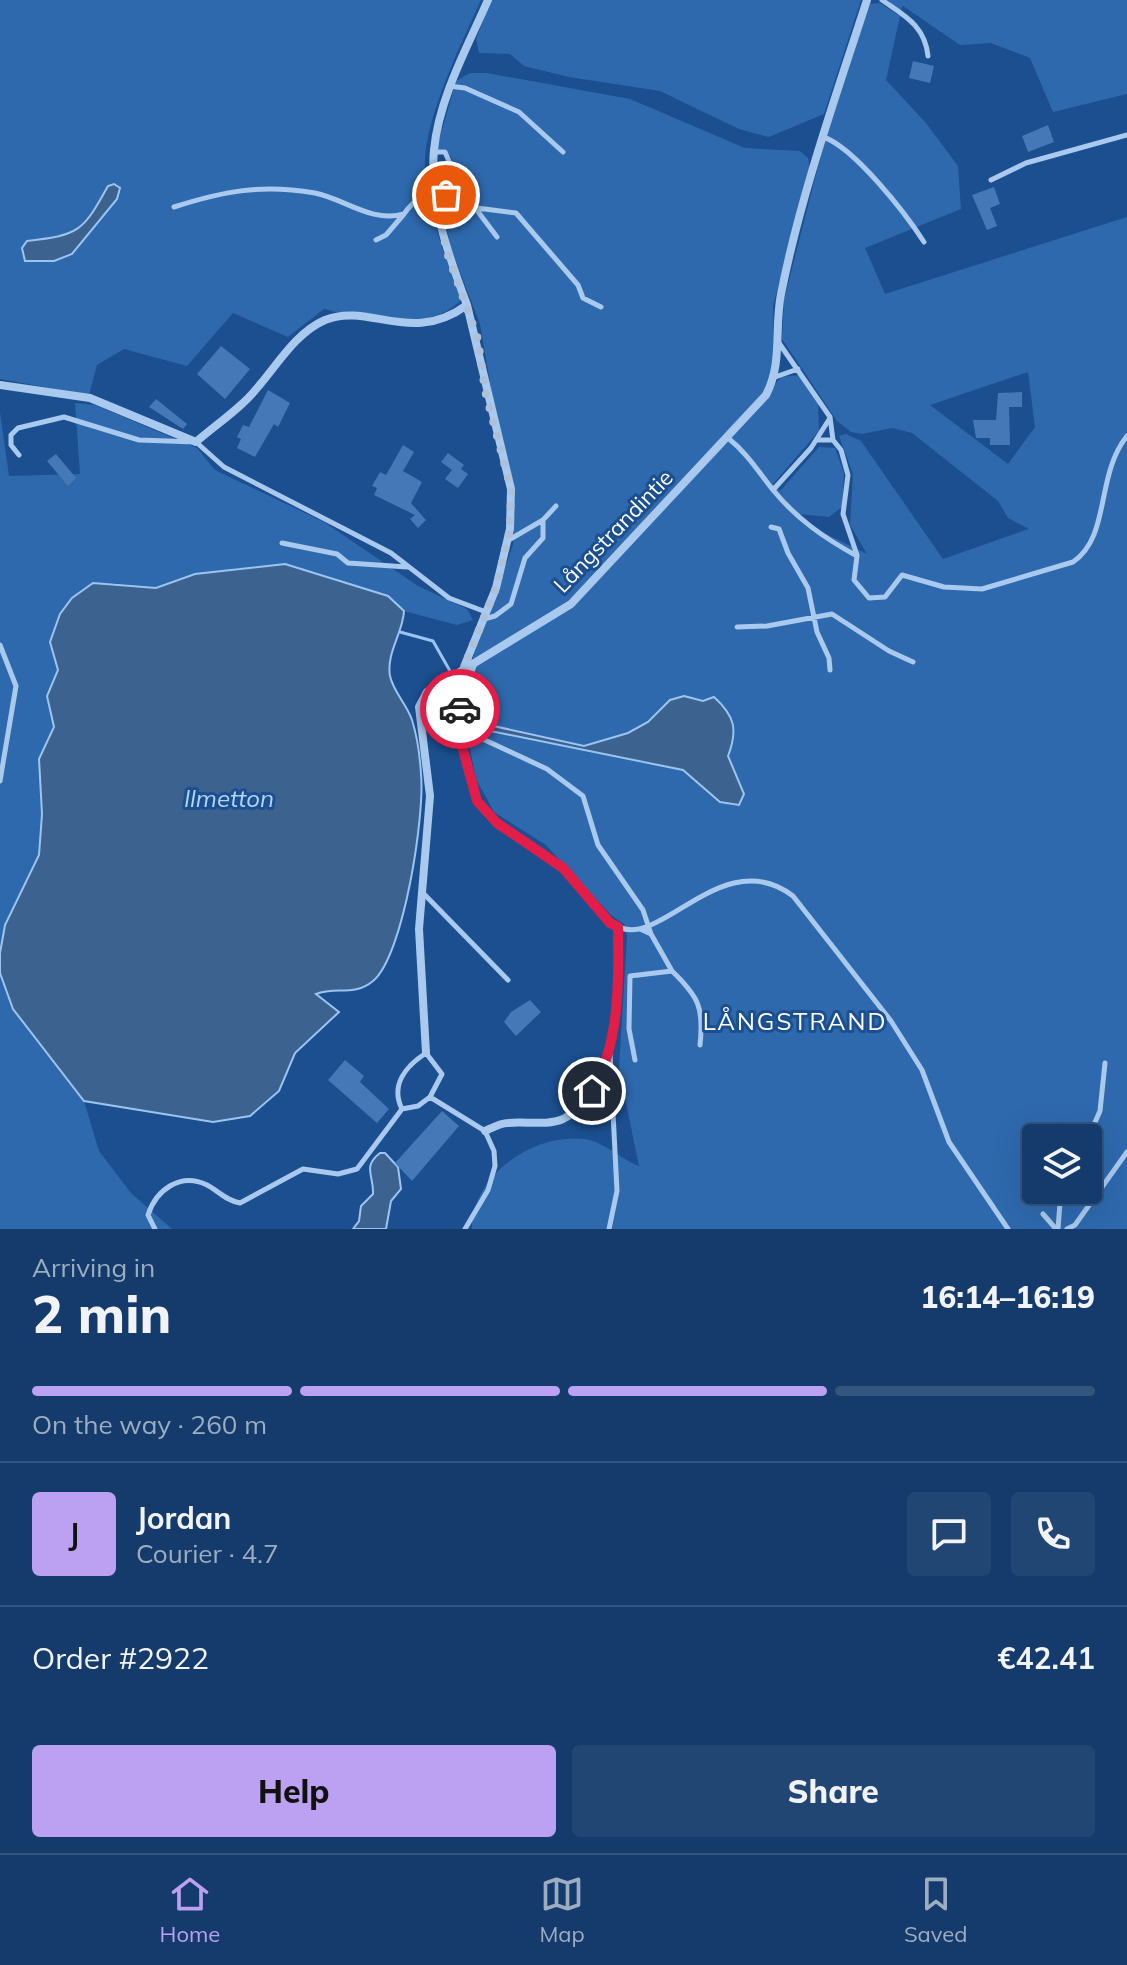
<!DOCTYPE html>
<meta charset="utf-8">
<style>
body{margin:0;font-family:Mulish,sans-serif;background:#214673;color:#f1f3f6;height:100vh;display:flex;flex-direction:column;font-size:30px;white-space:nowrap}
*{box-sizing:border-box;margin:0}
p{font-size:26px;color:#9dadc1}
.icon{flex:none;width:44px;height:44px;fill:none;stroke:currentColor;stroke-width:2;stroke-linecap:round;stroke-linejoin:round}
.map{position:relative;height:1229px;overflow:hidden}
.side{display:flex;flex-direction:column;background:#143b6b;flex:1}
.side>*{flex:none}
.tools{position:absolute;left:1022px;top:1124px;display:grid;gap:16px}
.tools a{display:grid;place-items:center;width:80px;height:80px;border-radius:8px;background:#143b6b;box-shadow:0 8px 32px #0002,0 0 0 2px #33557e;font-size:40px}
.pin{position:absolute;display:grid;place-items:center;width:68px;height:68px;color:#fff;margin:-34px;border:4px solid #fff;border-radius:50%;box-shadow:0 2px 8px #0007}
.courier{position:absolute;display:grid;place-items:center;width:80px;height:80px;margin:-40px;border:6px solid #e11d48;border-radius:50%;background:#fff;color:#222;box-shadow:0 2px 10px #0007}
.overview em{font-style:normal;font-weight:800}
.overview div{display:flex;flex-direction:column-reverse}
.overview{display:flex;align-items:center;justify-content:space-between;height:136px;padding:0 32px}
h1{font-size:52px;font-weight:800;line-height:60px}
.bar{display:grid;grid-template-columns:repeat(4,1fr);gap:12px 8px;align-content:center;height:96px;padding:0 32px}
.bar i{height:10px;border-radius:6px;background:#33557e}
.bar .current{background:#bca0f2}
.bar p{grid-column:span 4}
.line{display:flex;align-items:center;gap:20px;padding:0 32px;border-top:2px solid #33557e}
.line div{flex:1}
.round{display:grid;place-items:center;flex:none;width:84px;height:84px;border-radius:8px;background:#214673}
.action{display:flex;gap:16px;margin-top:auto;padding:16px 32px}
.action a{flex:1;height:92px;border-radius:8px;background:#bca0f2;color:#111;font-size:32px;font-weight:800;line-height:92px;text-align:center}
.action a+a{background:#214673;color:#f1f3f6}
.dock{display:flex;justify-content:space-around;align-items:center;height:112px;border-top:2px solid #33557e;background:#143b6b;font-size:22px;color:#9dadc1}
.dock a{display:grid;justify-items:center;gap:4px}
.dock .current{color:#bca0f2}
.map>svg:first-child{display:block}
</style>
<div class="map">
<svg width="1127" height="1229" viewBox="0 0 1127 1229">
<rect width="100%" height="100%" fill="#1b4f8f"/>
<path fill="#2e69ad" fill-rule="evenodd" d="M 0,0 L 481,0 C 462,42 422,123 425,169 C 429,215 445,258 461,300 C 430,333 364,319 324,309 L 288,337 L 233,313 L 187,366 L 124,349 L 97,365 L 89,395 L 0,379 Z
M 491,0 L 861,0 L 824,114 L 769,137 L 739,129 L 660,91 L 569,77 L 524,66 L 510,54 L 479,53 L 476,39 Z
M 887,0 L 1127,0 L 1127,94 L 1053,112 L 1030,58 L 991,43 L 960,45 L 903,6 L 901,10 Z
M 880,3 L 900,16 L 886,80 L 926,123 L 958,166 L 961,209 L 865,248 L 885,294 L 1127,217 L 1127,1229 L 472,1229 C 472,1175 533,1133 584,1139 C 603,1141 622,1160 639,1166 L 619,1069 L 627,936 L 624,924 L 611,915 L 546,845 L 494,812 L 476,779 L 463,713 L 467,674 L 513,545 L 515,490 L 494,406 L 480,324 L 450,246 L 442,199 L 472,208 L 451,157 L 446,150 L 436,151 L 456,81 L 470,73 L 487,73 L 630,99 L 745,148 L 800,151 L 808,158 L 810,169 L 773,306 L 774,358 L 769,384 L 739,428 L 781,377 L 800,375 L 818,401 L 819,431 L 773,484 L 780,491 L 819,447 L 835,448 L 844,473 L 842,507 L 829,517 L 798,514 L 824,533 L 867,554 L 850,525 L 853,474 L 839,436 L 846,434 L 861,441 L 943,559 L 1029,529 L 1008,518 L 998,501 L 912,433 L 892,428 L 862,434 L 851,432 L 837,421 L 782,339 L 784,300 L 825,139 L 869,4 ZM 1028,372 L 1035,427 L 1008,464 L 930,405 ZM 1036,1138 L 1088,1138 L 1088,1190 L 1036,1190 Z
M 75,403 L 95,405 L 197,448 L 215,470 L 324,522 L 418,586 L 467,609 L 473,620 L 457,625 L 404,611 L 388,596 L 285,564 L 195,574 L 156,588 L 134,589 L 115,583 L 72,598 L 60,614 L 50,642 L 58,670 L 47,696 L 54,727 L 39,759 L 42,814 L 39,856 L 5,925 L 0,953 L 0,412 L 9,476 L 80,474 Z
M 0,973 L 13,1009 L 84,1101 L 99,1151 L 131,1193 L 172,1229 L 0,1229 Z"/>
<path fill="#3c6290" stroke="#9cc4f0" stroke-width="2" d="M 114,184 L 120,188 L 117,199 L 72,254 L 54,261 L 25,261 L 22,248 L 27,241 C 80,235 83,231 108,186 Z
M 285,564 L 388,596 L 404,611 C 403,633 386,653 390,676 C 393,691 407,705 412,720 C 417,736 420,757 421,774 C 425,814 404,955 373,981 C 354,997 336,986 316,994 L 339,1012 L 295,1053 L 279,1091 L 250,1116 L 213,1122 L 84,1101 L 13,1009 L 0,973 L 0,953 L 5,925 L 39,855 L 42,814 L 39,759 L 54,727 L 47,696 L 58,670 L 50,642 L 60,614 L 72,598 L 93,583 L 156,588 L 195,574 Z
M 684,696 L 703,701 L 714,697 C 735,716 738,730 728,756 L 744,794 L 739,805 L 720,802 L 683,770 L 471,727 L 471,721 L 584,746 L 628,733 L 648,722 L 670,700 Z
M 380,1153 L 385,1153 L 398,1167 L 401,1189 L 391,1201 L 386,1229 L 353,1229 L 359,1221 L 361,1206 L 373,1194 C 374,1175 362,1167 380,1153 Z"/>
<g fill="none" stroke-linecap="round" stroke-linejoin="round">
<path stroke="#9cc4f0" stroke-width="3" d="M 400,632 L 433,641 L 450,671
M 451,688 L 452,724"/>
</g>
<path fill="#4478b7" d="M 913,61 L 934,66 L 930,83 L 909,78 Z
M 1048,125 L 1054,142 L 1028,152 L 1022,136 Z
M 994,187 L 1000,204 L 990,208 L 997,226 L 987,230 L 972,195 Z
M 221,346 L 250,369 L 225,399 L 197,374 Z
M 268,390 L 290,403 L 278,427 L 274,424 L 255,457 L 237,448 L 241,439 L 237,437 L 243,425 L 249,427 Z
M 1022,392 L 1022,407 L 1009,407 L 1010,445 L 990,445 L 990,438 L 976,438 L 973,420 L 996,420 L 998,393 Z
M 156,399 L 187,424 L 183,429 L 149,407 Z
M 403,445 L 414,452 L 403,471 L 422,482 L 411,503 L 426,520 L 418,528 L 410,519 L 415,515 L 374,495 L 377,488 L 372,486 L 380,472 L 386,475 Z
M 448,453 L 464,465 L 461,469 L 468,474 L 458,488 L 445,479 L 452,470 L 441,462 Z
M 56,454 L 76,478 L 68,486 L 47,461 Z
M 530,1000 L 541,1012 L 516,1036 L 504,1022 L 511,1012 Z
M 345,1060 L 364,1076 L 360,1082 L 389,1109 L 377,1123 L 328,1080 Z
M 442,1111 L 459,1126 L 412,1181 L 395,1163 Z"/>
<g fill="none" stroke-linecap="round" stroke-linejoin="round">
<path stroke="#a9c9ee" stroke-width="5" d="M 882,0 C 905,16 925,26 928,56
M 449,86 L 465,88 L 519,112 L 563,152
M 823,137 C 854,147 906,214 924,242
M 433,152 L 445,152 L 461,189 L 497,237
M 991,180 L 1026,163 L 1127,135
M 174,207 C 224,191 261,184 315,193 C 345,199 371,223 404,214 L 386,235 L 376,240
M 477,208 L 516,213 L 578,285 L 583,298 L 601,307
M 404,214 C 421,189 442,190 468,203
M 779,343 L 830,417 L 833,440 L 841,450 L 848,475 L 843,514 L 857,555
M 775,377 L 798,369
M 728,438 C 747,453 758,471 773,490 C 797,519 824,538 857,556 L 854,580 L 869,598 L 885,597 L 902,575 L 944,587 L 982,589 L 1073,562 C 1111,536 1095,476 1127,436
M 816,440 L 833,440
M 19,455 L 11,445 L 11,435 L 18,428 L 64,417 L 139,440 L 196,442 L 224,467 L 391,553 L 449,598 L 486,612
M 773,490 L 811,448 L 830,418
M 771,527 L 779,529 L 788,553 L 808,588 L 817,632 L 829,658 L 830,670
M 507,541 L 543,520
M 282,543 L 337,554 L 348,563 L 407,567
M 484,619 L 495,616 L 511,604 L 525,558 L 543,538 L 543,520 L 556,506
M 737,627 L 767,626 L 832,614 L 889,651 L 913,662
M 0,645 L 16,686 L 0,781
M 459,728 L 547,769 L 583,796 L 598,845 L 643,910 L 651,934
M 472,735 C 463,712 467,685 475,663
M 423,893 L 508,980
M 619,927 C 661,948 724,843 793,896 L 891,1021 L 922,1070 L 949,1142 L 1008,1229
M 640,929 L 651,934 L 672,971
M 635,1060 L 629,1029 L 630,976 L 672,971 C 699,997 704,1008 700,1045
M 430,1097 L 485,1131 L 494,1151 L 495,1166 L 488,1190 L 465,1229
M 1088,1138 L 1100,1111 L 1105,1063
M 1043,1214 L 1056,1229
M 155,1229 L 148,1215 C 156,1190 180,1172 207,1185 C 220,1192 225,1200 240,1203 L 303,1169 L 338,1174 L 357,1169 L 402,1109 L 418,1106 L 430,1097 L 442,1074 L 426,1053 C 406,1066 390,1085 402,1109
M 609,1229 L 617,1191 L 610,1054
M 1058,1229 L 1061,1190
M 1067,1229 L 1075,1225 L 1127,1152"/>
<path stroke="#a9c9ee" stroke-width="8" d="M 467,305 L 511,489 L 510,529 L 496,588 L 464,667 L 459,735 L 477,801 L 497,823 L 563,868 L 610,923 L 618,927 C 619,982 621,1091 563,1119 C 547,1126 525,1121 508,1123 C 500,1123 492,1128 485,1131
M 0,385 L 90,398 L 196,442 C 211,429 228,417 243,403 C 270,379 290,335 325,320 C 370,302 411,346 467,305 C 449,257 429,203 434,150 C 439,98 467,48 488,0
M 426,1053 L 419,929 L 430,796 L 419,707 L 427,692 L 571,604 L 766,395 C 783,363 774,329 781,294 C 801,194 836,96 867,0"/>
</g>
<g fill="none" stroke-linecap="round" stroke-linejoin="round">
<path stroke="#afc1d8" stroke-width="8" stroke-dasharray="0 14.4" d="M 446,195 L 437,194 L 446,250 L 478,339 L 485,391 L 511,489 L 510,529 L 496,588 L 464,667 L 460,709"/>
<path stroke="#e11d48" stroke-width="10" d="M 460,709 L 459,735 L 477,801 L 497,823 L 563,868 L 610,923 L 618,927 C 619,980 620,1044 592,1091"/>
</g>
<g text-anchor="middle" dominant-baseline="central" stroke-width="6" stroke-linejoin="round" paint-order="stroke">
<g font-size="22" fill="#fff" stroke="#1b4f8f">
<text transform="translate(613 531) rotate(-46)">Långstrandintie</text>
</g>
<g font-size="24" font-style="italic" fill="#b5d3f5" stroke="#1b4f8f">
<text x="229" y="798">Ilmetton</text>
</g>
<g font-size="24" letter-spacing="2" fill="#fff" stroke="#1b4f8f">
<text x="795" y="1021">LÅNGSTRAND</text>
</g>
</g>
</svg>
<div class="tools">
<a><svg class="icon" aria-label="layers" viewBox="0 0 24 24"><path d="M12 4l9 5-9 5-9-5zM3 14l9 5 9-5"/></svg></a>
</div>
<div class="pin" style="left:446px;top:195px;background:#ea580c"><svg class="icon" aria-label="bag" viewBox="0 0 24 24"><path d="M5 8h14l-1 12H6zM9 8a3 3 0 0 1 6 0"/></svg></div>
<div class="pin" style="left:592px;top:1091px;background:#1f2937"><svg class="icon" aria-label="home" viewBox="0 0 24 24"><path d="M3 11l9-7 9 7M6 9v11h12V9"/></svg></div>
<div class="courier" style="left:460px;top:709px"><svg class="icon" aria-label="car" viewBox="0 0 24 24"><path d="M5 17H2v-5l4-1 3-4h7l3 4 3 1v5h-3M9 17h6M6 11h13"/><circle cx="7" cy="17" r="2"/><circle cx="17" cy="17" r="2"/></svg></div>
</div>
<section class="side">
<div class="overview"><div><h1>2 min</h1><p>Arriving in</p></div><em>16:14–16:19</em></div>
<div class="bar"><i class="current"></i><i class="current"></i><i class="current"></i><i></i><p>On the way · 260 m</p></div>
<div class="line" style="height:144px"><b class="round" style="background:#bca0f2;color:#111">J</b><div><b>Jordan</b><p>Courier · 4.7</p></div><a class="round"><svg class="icon" aria-label="chat" viewBox="0 0 24 24"><path d="M4 5h16v11H9l-5 4z"/></svg></a><a class="round"><svg class="icon" aria-label="phone" viewBox="0 0 24 24"><path d="M5 4h4l2 5-3 2q2 4 5 5l2-3 5 2v4C11 20 4 13 5 4z"/></svg></a></div>
<div class="line" style="height:104px"><div>Order #2922</div><b>€42.41</b></div>
<div class="action"><a>Help</a><a>Share</a></div>
</section>
<nav class="dock">
<a class="current"><svg class="icon" aria-label="home" viewBox="0 0 24 24"><path d="M3 11l9-7 9 7M6 9v11h12V9"/></svg>Home</a>
<a><svg class="icon" aria-label="map" viewBox="0 0 24 24"><path d="M3 6l6-2 6 2 6-2v14l-6 2-6-2-6 2zM9 4v14M15 6v14"/></svg>Map</a>
<a><svg class="icon" aria-label="saved" viewBox="0 0 24 24"><path d="M7 4h10v16l-5-4-5 4z"/></svg>Saved</a>
</nav>
